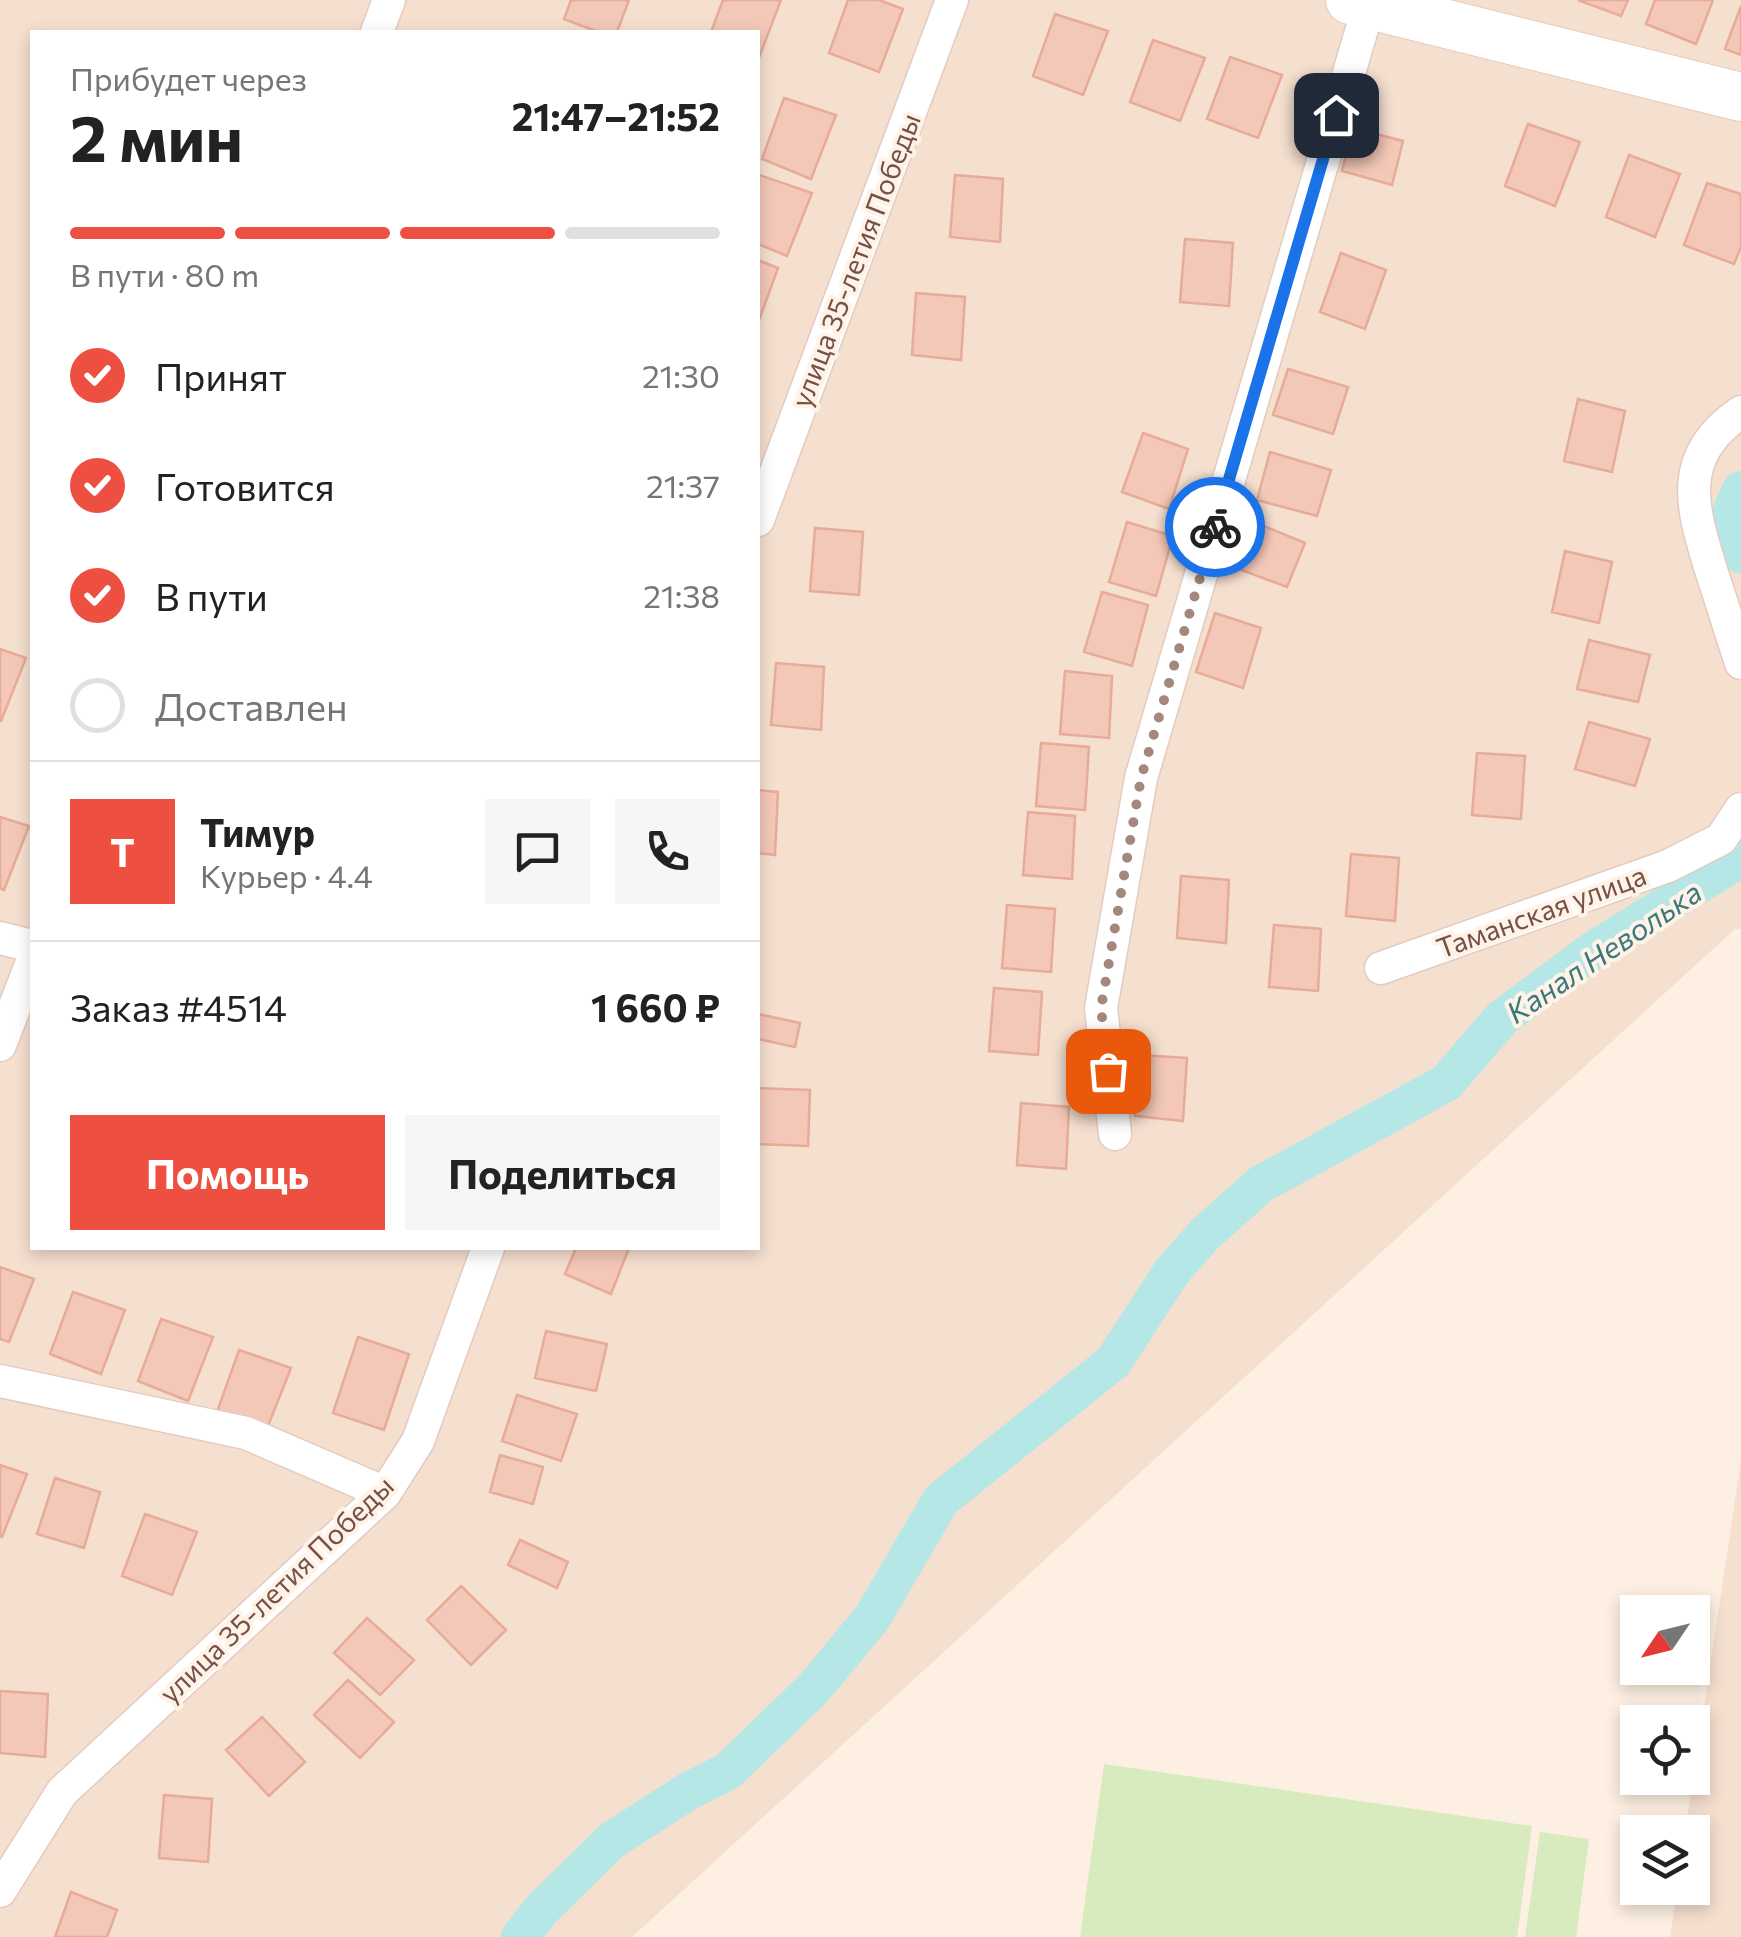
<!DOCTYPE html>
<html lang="ru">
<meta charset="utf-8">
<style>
body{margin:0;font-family:Commissioner,sans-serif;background:#f6f6f6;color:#222;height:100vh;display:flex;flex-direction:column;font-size:38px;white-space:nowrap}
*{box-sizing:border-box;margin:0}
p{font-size:32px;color:#767676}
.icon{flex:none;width:55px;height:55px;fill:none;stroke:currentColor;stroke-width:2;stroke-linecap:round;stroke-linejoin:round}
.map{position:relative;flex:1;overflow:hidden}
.drawer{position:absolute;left:30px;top:30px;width:730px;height:1220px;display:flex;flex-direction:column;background:#fff;border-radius:0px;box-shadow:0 5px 15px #0003}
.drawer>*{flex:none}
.needle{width:65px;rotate:235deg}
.fabs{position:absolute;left:1620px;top:1595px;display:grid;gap:20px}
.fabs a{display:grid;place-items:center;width:90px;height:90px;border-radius:0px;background:#fff;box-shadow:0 5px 15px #0003;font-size:50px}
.pin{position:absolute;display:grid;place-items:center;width:85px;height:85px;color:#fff;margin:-42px;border-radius:20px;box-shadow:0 5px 15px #0006}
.courier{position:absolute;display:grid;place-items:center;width:100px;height:100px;margin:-50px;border:8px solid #1a73e8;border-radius:50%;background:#fff;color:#222;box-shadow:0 2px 12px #0007}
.headline em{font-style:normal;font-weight:700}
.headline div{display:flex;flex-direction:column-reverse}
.headline{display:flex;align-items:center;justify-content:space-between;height:170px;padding:0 40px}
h1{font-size:65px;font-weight:700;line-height:75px}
.bar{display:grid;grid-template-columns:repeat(4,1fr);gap:15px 10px;align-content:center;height:120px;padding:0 40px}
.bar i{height:12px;border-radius:8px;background:#e0e0e0}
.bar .active{background:#ed5041}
.bar p{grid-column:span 4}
.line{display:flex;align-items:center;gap:25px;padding:0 40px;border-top:2px solid #e0e0e0}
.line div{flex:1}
.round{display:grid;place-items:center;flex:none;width:105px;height:105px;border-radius:0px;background:#f6f6f6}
ol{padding:0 40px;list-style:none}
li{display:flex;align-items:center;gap:30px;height:110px}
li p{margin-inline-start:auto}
li .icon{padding:10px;border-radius:50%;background:#ed5041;color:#fff;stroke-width:4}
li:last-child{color:#767676}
li i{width:55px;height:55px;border:5px solid #e0e0e0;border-radius:50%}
.action{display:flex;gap:20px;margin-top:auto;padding:20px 40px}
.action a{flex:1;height:115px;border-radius:0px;background:#ed5041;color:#fff;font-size:40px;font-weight:700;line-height:115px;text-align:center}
.action a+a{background:#f6f6f6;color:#222}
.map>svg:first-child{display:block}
</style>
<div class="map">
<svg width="1741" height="1937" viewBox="0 0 1741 1937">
<rect width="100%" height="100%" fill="#fdefe1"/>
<path fill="#f5dfcf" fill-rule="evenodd" d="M 0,0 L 1741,0 L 1741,929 L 1735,929 L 632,1937 L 0,1937 ZM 32,32 L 758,32 L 758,1248 L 32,1248 Z
M 1741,1461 L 1741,1937 L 1670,1937 L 1677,1888 L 1692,1888 L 1692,1832 L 1685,1832 Z"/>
<path fill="#d7ebbf" d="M 1104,1764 L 1532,1826 L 1517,1937 L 1080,1937 Z
M 1540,1832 L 1589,1839 L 1576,1937 L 1525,1937 Z"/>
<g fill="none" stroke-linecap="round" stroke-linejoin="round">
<path stroke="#b5e7e7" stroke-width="38" d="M 1741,490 L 1732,510 L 1741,554
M 520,1937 L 542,1909 L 611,1841 L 687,1792 L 728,1771 L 813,1689 L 872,1618 L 941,1500 L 1113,1362 L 1173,1270 L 1205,1234 L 1261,1184 L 1446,1083 L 1502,1018 L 1595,949 L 1741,858"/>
</g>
<path fill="#f4c8b8" stroke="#e7ab97" stroke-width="2.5" d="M 571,0 L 629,0 L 617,32 L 598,32 L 564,19 Z
M 723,0 L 781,0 L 758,60 L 758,32 L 711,32 Z
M 848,0 L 879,0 L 903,9 L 879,72 L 829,53 Z
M 1578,0 L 1628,0 L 1621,16 Z
M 1655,0 L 1713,0 L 1696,44 L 1646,24 Z
M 1741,6 L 1741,55 L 1725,49 Z
M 1055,14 L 1108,31 L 1083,95 L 1033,76 Z
M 1153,40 L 1205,58 L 1180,121 L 1130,102 Z
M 1230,57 L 1282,75 L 1258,138 L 1207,119 Z
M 784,98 L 836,115 L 811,179 L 762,159 Z
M 1528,124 L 1580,142 L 1555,206 L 1505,186 Z
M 1353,128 L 1403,141 L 1392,185 L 1342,171 Z
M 1629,155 L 1680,174 L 1655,237 L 1606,217 Z
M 759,175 L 812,193 L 787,256 L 758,244 Z
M 955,175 L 1003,179 L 1000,242 L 950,237 Z
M 1707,183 L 1741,194 L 1741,247 L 1734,264 L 1684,245 Z
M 1185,239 L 1233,243 L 1229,306 L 1180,302 Z
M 1341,253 L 1386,270 L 1365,329 L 1320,312 Z
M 758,260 L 778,268 L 758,323 Z
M 916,293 L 965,297 L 961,360 L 912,355 Z
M 1288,369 L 1348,387 L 1333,434 L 1273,415 Z
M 1578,399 L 1625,411 L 1612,472 L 1564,461 Z
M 1143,433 L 1188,449 L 1169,509 L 1122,492 Z
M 1270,452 L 1331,470 L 1317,516 L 1257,500 Z
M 1247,519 L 1305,543 L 1287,587 L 1228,565 Z
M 1127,522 L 1173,536 L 1156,596 L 1109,582 Z
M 815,528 L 863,532 L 859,595 L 810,591 Z
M 1565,551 L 1612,562 L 1599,623 L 1552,612 Z
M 1102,592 L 1148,605 L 1132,666 L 1084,652 Z
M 1215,613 L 1261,628 L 1243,688 L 1196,672 Z
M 1589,640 L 1650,655 L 1638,702 L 1577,689 Z
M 0,649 L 26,658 L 1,721 L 0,721 Z
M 776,663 L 824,667 L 821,730 L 771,725 Z
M 1065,671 L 1112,676 L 1109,738 L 1060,734 Z
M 1589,722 L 1650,739 L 1635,786 L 1575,769 Z
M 1041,743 L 1089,747 L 1085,810 L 1036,806 Z
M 1477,753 L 1525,756 L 1521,819 L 1472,815 Z
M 758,790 L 778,792 L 775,855 L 758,853 Z
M 1028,812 L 1075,816 L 1072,879 L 1023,875 Z
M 0,817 L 29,826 L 4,890 L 0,888 Z
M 1351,854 L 1399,858 L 1395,921 L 1346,916 Z
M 1181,876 L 1229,880 L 1226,943 L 1177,938 Z
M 1007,905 L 1055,909 L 1051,972 L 1002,968 Z
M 1274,925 L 1321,929 L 1318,991 L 1269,987 Z
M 994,988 L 1042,992 L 1038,1055 L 989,1051 Z
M 758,1014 L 800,1023 L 795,1047 L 758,1039 Z
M 1139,1055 L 1187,1058 L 1183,1121 L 1135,1116 Z
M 758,1088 L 810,1090 L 808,1146 L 758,1144 Z
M 1021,1103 L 1069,1107 L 1066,1169 L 1017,1165 Z
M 576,1248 L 629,1248 L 611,1294 L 565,1274 Z
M 0,1267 L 34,1279 L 9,1342 L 0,1339 Z
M 73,1292 L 125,1310 L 101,1374 L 50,1354 Z
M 161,1319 L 213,1337 L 188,1401 L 138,1381 Z
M 546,1331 L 607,1344 L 596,1391 L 535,1378 Z
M 358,1337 L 409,1354 L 384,1430 L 333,1413 Z
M 239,1350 L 291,1368 L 266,1431 L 217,1412 Z
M 517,1395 L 577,1414 L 561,1461 L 502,1441 Z
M 500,1455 L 543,1467 L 533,1504 L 490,1492 Z
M 0,1465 L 27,1474 L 2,1537 L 0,1536 Z
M 55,1478 L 100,1492 L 84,1548 L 37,1534 Z
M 145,1514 L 197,1532 L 172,1595 L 122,1576 Z
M 520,1540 L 568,1562 L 557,1588 L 508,1565 Z
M 461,1586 L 506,1630 L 471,1665 L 427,1620 Z
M 367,1618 L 414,1660 L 380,1695 L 334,1653 Z
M 348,1680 L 394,1722 L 360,1758 L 314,1715 Z
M 0,1691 L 48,1694 L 45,1757 L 0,1753 Z
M 262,1717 L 305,1762 L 269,1796 L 226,1750 Z
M 164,1795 L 212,1799 L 208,1862 L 159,1858 Z
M 71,1892 L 117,1910 L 107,1937 L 55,1937 Z"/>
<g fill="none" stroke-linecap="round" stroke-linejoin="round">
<g stroke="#e4cbc0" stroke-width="35">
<path id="minor" d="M 377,32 L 389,0
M 1741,412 C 1675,457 1692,508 1712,573 C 1722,603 1731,633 1741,663
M 758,520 L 952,0
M 0,938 L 32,946
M 1381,968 L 1668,866 L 1721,839 L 1741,809
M 0,1045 L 32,962
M 1115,1134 L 1101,1008 L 1141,778 L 1369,5
M 0,1381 L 246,1433 L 385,1493
M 0,1891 L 62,1792 L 385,1493 L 418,1441 L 488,1248"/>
</g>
<g stroke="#e9cbbc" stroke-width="50">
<path id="secondary" d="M 1350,0 L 1741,97"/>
</g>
<use href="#minor" stroke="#fff" stroke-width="32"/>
<use href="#secondary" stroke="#fff" stroke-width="48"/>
</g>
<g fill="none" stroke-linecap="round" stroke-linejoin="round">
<path stroke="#a5887d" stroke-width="10" stroke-dasharray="0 18" d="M 1108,1071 L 1101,1008 L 1141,778 L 1215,527"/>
<path stroke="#1a73e8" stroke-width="12" d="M 1215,527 L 1336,115"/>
</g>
<g text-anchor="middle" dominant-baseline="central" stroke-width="8" stroke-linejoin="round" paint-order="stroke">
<g font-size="28" fill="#755147" stroke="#fff3e8">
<text transform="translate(855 260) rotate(-69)">улица 35-летия Победы</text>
<text transform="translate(1541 911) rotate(-20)">Таманская улица</text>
<text transform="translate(276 1589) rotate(-44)">улица 35-летия Победы</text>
</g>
<g font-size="30" font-style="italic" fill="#3a797c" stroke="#fff3e8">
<text transform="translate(1603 951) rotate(-34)">Канал Неволька</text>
</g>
</g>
</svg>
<div class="fabs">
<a><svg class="needle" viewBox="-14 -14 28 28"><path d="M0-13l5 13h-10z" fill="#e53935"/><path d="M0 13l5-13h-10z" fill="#767676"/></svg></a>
<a><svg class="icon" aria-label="locate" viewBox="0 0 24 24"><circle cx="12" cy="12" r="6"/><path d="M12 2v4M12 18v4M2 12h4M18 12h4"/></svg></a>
<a><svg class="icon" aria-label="layers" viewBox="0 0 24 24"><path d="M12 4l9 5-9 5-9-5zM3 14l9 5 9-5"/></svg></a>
</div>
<div class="pin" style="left:1108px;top:1071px;background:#ea580c"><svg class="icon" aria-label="bag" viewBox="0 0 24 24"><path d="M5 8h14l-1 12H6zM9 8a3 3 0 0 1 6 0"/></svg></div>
<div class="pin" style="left:1336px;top:115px;background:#1f2937"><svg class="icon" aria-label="home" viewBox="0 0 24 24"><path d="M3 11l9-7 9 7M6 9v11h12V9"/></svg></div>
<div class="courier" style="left:1215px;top:527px"><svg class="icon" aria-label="bike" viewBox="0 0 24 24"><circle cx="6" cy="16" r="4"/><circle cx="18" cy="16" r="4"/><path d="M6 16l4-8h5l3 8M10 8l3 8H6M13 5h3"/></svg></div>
<section class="drawer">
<div class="headline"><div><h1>2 мин</h1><p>Прибудет через</p></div><em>21:47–21:52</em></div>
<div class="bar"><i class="active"></i><i class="active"></i><i class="active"></i><i></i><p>В пути · 80 m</p></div>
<ol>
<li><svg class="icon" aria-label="check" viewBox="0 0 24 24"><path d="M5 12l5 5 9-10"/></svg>Принят<p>21:30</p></li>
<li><svg class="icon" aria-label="check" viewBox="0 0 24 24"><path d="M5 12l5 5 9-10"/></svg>Готовится<p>21:37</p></li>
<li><svg class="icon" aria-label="check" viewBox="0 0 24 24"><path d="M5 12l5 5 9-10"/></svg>В пути<p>21:38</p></li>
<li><i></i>Доставлен</li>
</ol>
<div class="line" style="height:180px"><b class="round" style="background:#ed5041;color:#fff">Т</b><div><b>Тимур</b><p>Курьер · 4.4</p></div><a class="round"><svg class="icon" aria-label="chat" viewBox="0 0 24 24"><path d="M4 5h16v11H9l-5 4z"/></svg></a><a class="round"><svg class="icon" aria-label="phone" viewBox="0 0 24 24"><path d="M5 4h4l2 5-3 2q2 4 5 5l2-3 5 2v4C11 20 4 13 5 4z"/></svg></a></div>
<div class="line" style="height:130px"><div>Заказ #4514</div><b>1 660 ₽</b></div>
<div class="action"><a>Помощь</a><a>Поделиться</a></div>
</section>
</div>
